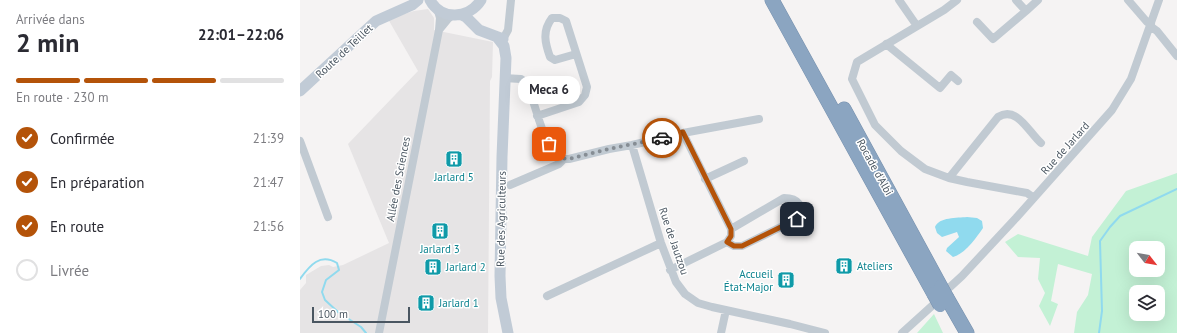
<!DOCTYPE html>
<html lang="fr">
<meta charset="utf-8">
<style>
body{margin:0;font-family:"PT Sans",sans-serif;background:#f2f2f3;color:#2b2b33;height:100vh;display:flex;flex-direction:column;font-size:15px;white-space:nowrap}
*{box-sizing:border-box;margin:0}
p{font-size:13px;color:#7c7c81}
.icon{flex:none;width:22px;height:22px;fill:none;stroke:currentColor;stroke-width:2;stroke-linecap:round;stroke-linejoin:round}
.map{position:relative;flex:1;overflow:hidden}
.side{display:flex;flex-direction:column;background:#fff;width:300px}
.side>*{flex:none}
.needle{width:26px;rotate:121deg}
.controls{position:absolute;left:829px;top:241px;display:grid;gap:8px}
.controls a{display:grid;place-items:center;width:36px;height:36px;border-radius:8px;background:#fff;box-shadow:0 4px 16px #0002;font-size:20px}
.scale{position:absolute;left:12px;bottom:10px;width:98px;box-sizing:border-box;padding-left:4px;border:2px solid #4a5661;border-top:0;font-size:11px;line-height:14px;white-space:nowrap;color:#4a5661;-webkit-text-stroke:3px #fff;paint-order:stroke}
.pin{position:absolute;display:grid;place-items:center;width:34px;height:34px;color:#fff;margin:-17px;border-radius:8px;box-shadow:0 2px 6px #0006}
.courier{position:absolute;display:grid;place-items:center;width:40px;height:40px;margin:-20px;border:3px solid #b45309;border-radius:50%;background:#fff;color:#222;box-shadow:0 1px 5px #0007}
.bubble{position:absolute;height:28px;border-radius:12px;background:#fff;box-shadow:0 4px 16px #0002;font-size:13px;font-weight:800;line-height:28px;text-align:center}
.headline em{font-style:normal;font-weight:800}
.headline div{display:flex;flex-direction:column-reverse}
.headline{display:flex;align-items:center;justify-content:space-between;height:68px;padding:0 16px}
h1{font-size:26px;font-weight:800;line-height:30px}
.bar{display:grid;grid-template-columns:repeat(4,1fr);gap:6px 4px;align-content:center;height:48px;padding:0 16px}
.bar i{height:5px;border-radius:3px;background:#e1e1e2}
.bar .on{background:#b45309}
.bar p{grid-column:span 4}
ol{padding:0 16px;list-style:none}
li{display:flex;align-items:center;gap:12px;height:44px}
li p{margin-inline-start:auto}
li .icon{padding:4px;border-radius:50%;background:#b45309;color:#fff;stroke-width:4}
li:last-child{color:#7c7c81}
li i{width:22px;height:22px;border:2px solid #e1e1e2;border-radius:50%}
main{display:flex;flex:1;min-height:0}
.map>svg:first-child{display:block}
</style>
<main>
<section class="side">
<div class="headline"><div><h1>2 min</h1><p>Arrivée dans</p></div><em>22:01–22:06</em></div>
<div class="bar"><i class="on"></i><i class="on"></i><i class="on"></i><i></i><p>En route · 230 m</p></div>
<ol>
<li><svg class="icon" aria-label="check" viewBox="0 0 24 24"><path d="M5 12l5 5 9-10"/></svg>Confirmée<p>21:39</p></li>
<li><svg class="icon" aria-label="check" viewBox="0 0 24 24"><path d="M5 12l5 5 9-10"/></svg>En préparation<p>21:47</p></li>
<li><svg class="icon" aria-label="check" viewBox="0 0 24 24"><path d="M5 12l5 5 9-10"/></svg>En route<p>21:56</p></li>
<li><i></i>Livrée</li>
</ol>
</section>
<div class="map">
<svg width="877" height="333" viewBox="0 0 877 333">
<rect width="100%" height="100%" fill="#f5f3f3"/>
<path fill="#e6e4e5" d="M 128,9 L 134,18 L 134,30 L 193,42 L 192,77 L 190,81 L 188,333 L 0,333 L 0,290 L 6,283 L 6,275 L 21,266 L 29,265 L 33,267 L 43,265 L 89,243 L 48,144 L 118,71 L 88,19 L 114,11 Z"/>
<path fill="#c3f1d5" fill-rule="evenodd" d="M 877,173 L 877,333 L 774,333 L 777,312 L 788,295 L 792,274 L 758,264 L 751,301 L 758,304 L 750,326 L 739,306 L 745,293 L 738,279 L 740,258 L 718,257 L 705,242 L 718,234 L 788,256 L 792,237 L 826,191 ZM 836,248 L 858,248 L 858,270 L 836,270 ZM 836,292 L 858,292 L 858,314 L 836,314 Z
M 634,314 L 643,333 L 617,333 Z"/>
<path fill="#90daee" d="M 667,217 L 677,218 L 682,221 L 683,228 C 676,238 665,254 653,257 L 646,251 L 647,248 L 659,237 L 657,232 L 642,237 L 637,233 L 635,227 C 639,217 657,218 667,217 Z"/>
<g fill="none" stroke-linecap="round" stroke-linejoin="round">
<path stroke="#90daee" stroke-width="2" d="M 0,279 C 10,265 20,253 37,263 L 39,270 L 26,280 L 22,292 L 25,300 L 38,312 L 61,327 L 66,333
M 799,333 L 802,311 L 800,241 L 810,227 L 820,216 L 877,189"/>
<g stroke="#7690ad" stroke-width="15">
<path id="highway" d="M 472,0 L 634,294
M 544,109 L 641,287
M 647,298 L 667,333"/>
</g>
<path stroke="#c1cad2" stroke-width="8" d="M 599,0 L 617,26
M 657,0 L 644,10 L 557,62 L 552,79 L 575,125 L 601,151 L 625,169 L 649,178 L 667,182 L 727,193 L 734,198
M 716,0 L 726,11 L 738,0
M 828,0 L 847,22 L 851,24
M 138,11 L 140,18 L 139,30 L 148,19 L 153,15
M 677,22 L 693,39 L 726,11
M 850,26 L 857,31 L 877,56
M 203,39 L 208,30 L 211,0
M 586,44 L 640,88 L 651,75 L 658,81
M 205,78 L 221,79 L 225,82 C 239,106 238,142 264,159
M 237,116 L 279,102 L 285,95 L 287,87 L 266,21 L 260,18 L 252,18 C 242,31 245,43 250,57 L 255,60 L 276,54
M 383,133 L 431,229
M 0,141 L 28,217
M 332,145 L 361,243 L 376,282 L 385,294 L 398,303 L 412,307 L 490,324 L 525,333
M 649,178 L 698,117 C 717,105 729,133 741,143
M 405,179 L 444,161
M 210,185 L 259,164 L 264,159 L 269,159 L 309,149 L 332,145 L 383,133 L 459,119
M 370,270 L 427,242 L 434,246 L 442,246 L 497,219 C 505,206 498,198 484,198 L 431,229 L 431,236 L 427,242
M 650,287 L 662,276 L 716,218 L 812,110 L 831,79 L 859,0
M 247,296 L 361,243
M 79,333 L 139,30
M 421,333 L 426,310
M 602,333 L 633,305"/>
<path stroke="#c1cbd6" stroke-width="11" d="M 130,0 C 141,21 169,19 181,0
M 162,15 L 166,17 L 179,30 L 203,39
M 197,37 L 204,46 L 206,58 L 202,157 L 200,276 L 201,298 L 208,333
M 0,91 L 76,21 L 112,5 L 118,0"/>
<use href="#highway" stroke="#8ba5c1" stroke-width="14"/>
<g stroke="#7690ad" stroke-width="15" stroke-linecap="butt">
<path id="highway-bridge" d="M 641,287 L 647,298
M 634,294 L 640,305"/>
</g>
<use href="#highway-bridge" stroke="#8ba5c1" stroke-width="14"/>
</g>
<g fill="none" stroke-linecap="round" stroke-linejoin="round">
<path stroke="#868d94" stroke-width="4" stroke-dasharray="0 7.2" d="M 249,144 C 255,151 259,159 269,159 L 309,149 L 362,138"/>
<path stroke="#b45309" stroke-width="5" d="M 362,138 L 383,132 L 431,229 L 431,236 L 427,242 L 434,246 L 442,246 L 497,219"/>
</g>
<defs>
<g id="building-square" transform="scale(0.9)"><rect x="-9" y="-9" width="18" height="18" rx="4" fill="#0f9aa8" stroke="#fff"/><path d="M-4-6H4V6H1V3H-1V6H-4ZM-2.5-4.3h1.7v1.8h-1.7ZM.8-4.3h1.7v1.8H.8ZM-2.5-1h1.7V.8h-1.7ZM.8-1h1.7V.8H.8Z" fill="#fff"/></g>
</defs>
<g fill-rule="evenodd">
<use href="#building-square" x="154" y="159"/>
<use href="#building-square" x="140" y="231"/>
<use href="#building-square" x="544" y="266"/>
<use href="#building-square" x="133" y="267"/>
<use href="#building-square" x="486" y="280"/>
<use href="#building-square" x="126" y="303"/>
</g>
<g text-anchor="middle" dominant-baseline="central" stroke-width="3" stroke-linejoin="round" paint-order="stroke">
<g font-size="11" fill="#4a5661" stroke="#fff">
<text transform="translate(44 51) rotate(-43)">Route de Teillet</text>
<text transform="translate(765 148) rotate(-48)">Rue de Jarlard</text>
<text transform="translate(575 167) rotate(61)">Rocade d'Albi</text>
<text transform="translate(98 179) rotate(-79)">Allée des Sciences</text>
<text transform="translate(201 219) rotate(-89)">Rue des Agriculteurs</text>
<text transform="translate(374 241) rotate(71)">Rue de Jautzou</text>
</g>
<g font-size="11" fill="#0d838f" stroke="#fff" text-anchor="start">
<text x="154" y="177" text-anchor="middle">Jarlard 5</text>
<text x="140" y="249" text-anchor="middle">Jarlard 3</text>
<text x="557" y="266">Ateliers</text>
<text x="146" y="267">Jarlard 2</text>
<text x="473" y="274" text-anchor="end">Accueil<tspan x="473" dy="13">État-Major</tspan></text>
<text x="139" y="303">Jarlard 1</text>
</g>
</g>
</svg>
<div class="controls">
<a><svg class="needle" viewBox="-14 -14 28 28"><path d="M0-13l5 13h-10z" fill="#e53935"/><path d="M0 13l5-13h-10z" fill="#7c7c81"/></svg></a>
<a><svg class="icon" aria-label="layers" viewBox="0 0 24 24"><path d="M12 4l9 5-9 5-9-5zM3 14l9 5 9-5"/></svg></a>
</div>
<div class="scale">100 m</div>
<div class="pin" style="left:249px;top:144px;background:#ea580c"><svg class="icon" aria-label="bag" viewBox="0 0 24 24"><path d="M5 8h14l-1 12H6zM9 8a3 3 0 0 1 6 0"/></svg></div>
<div class="pin" style="left:497px;top:219px;background:#1f2937"><svg class="icon" aria-label="home" viewBox="0 0 24 24"><path d="M3 11l9-7 9 7M6 9v11h12V9"/></svg></div>
<div class="courier" style="left:362px;top:138px"><svg class="icon" aria-label="car" viewBox="0 0 24 24"><path d="M5 17H2v-5l4-1 3-4h7l3 4 3 1v5h-3M9 17h6M6 11h13"/><circle cx="7" cy="17" r="2"/><circle cx="17" cy="17" r="2"/></svg></div>
<div class="bubble" style="left:218px;top:76px;width:62px">Meca 6</div>
</div>
</main>
